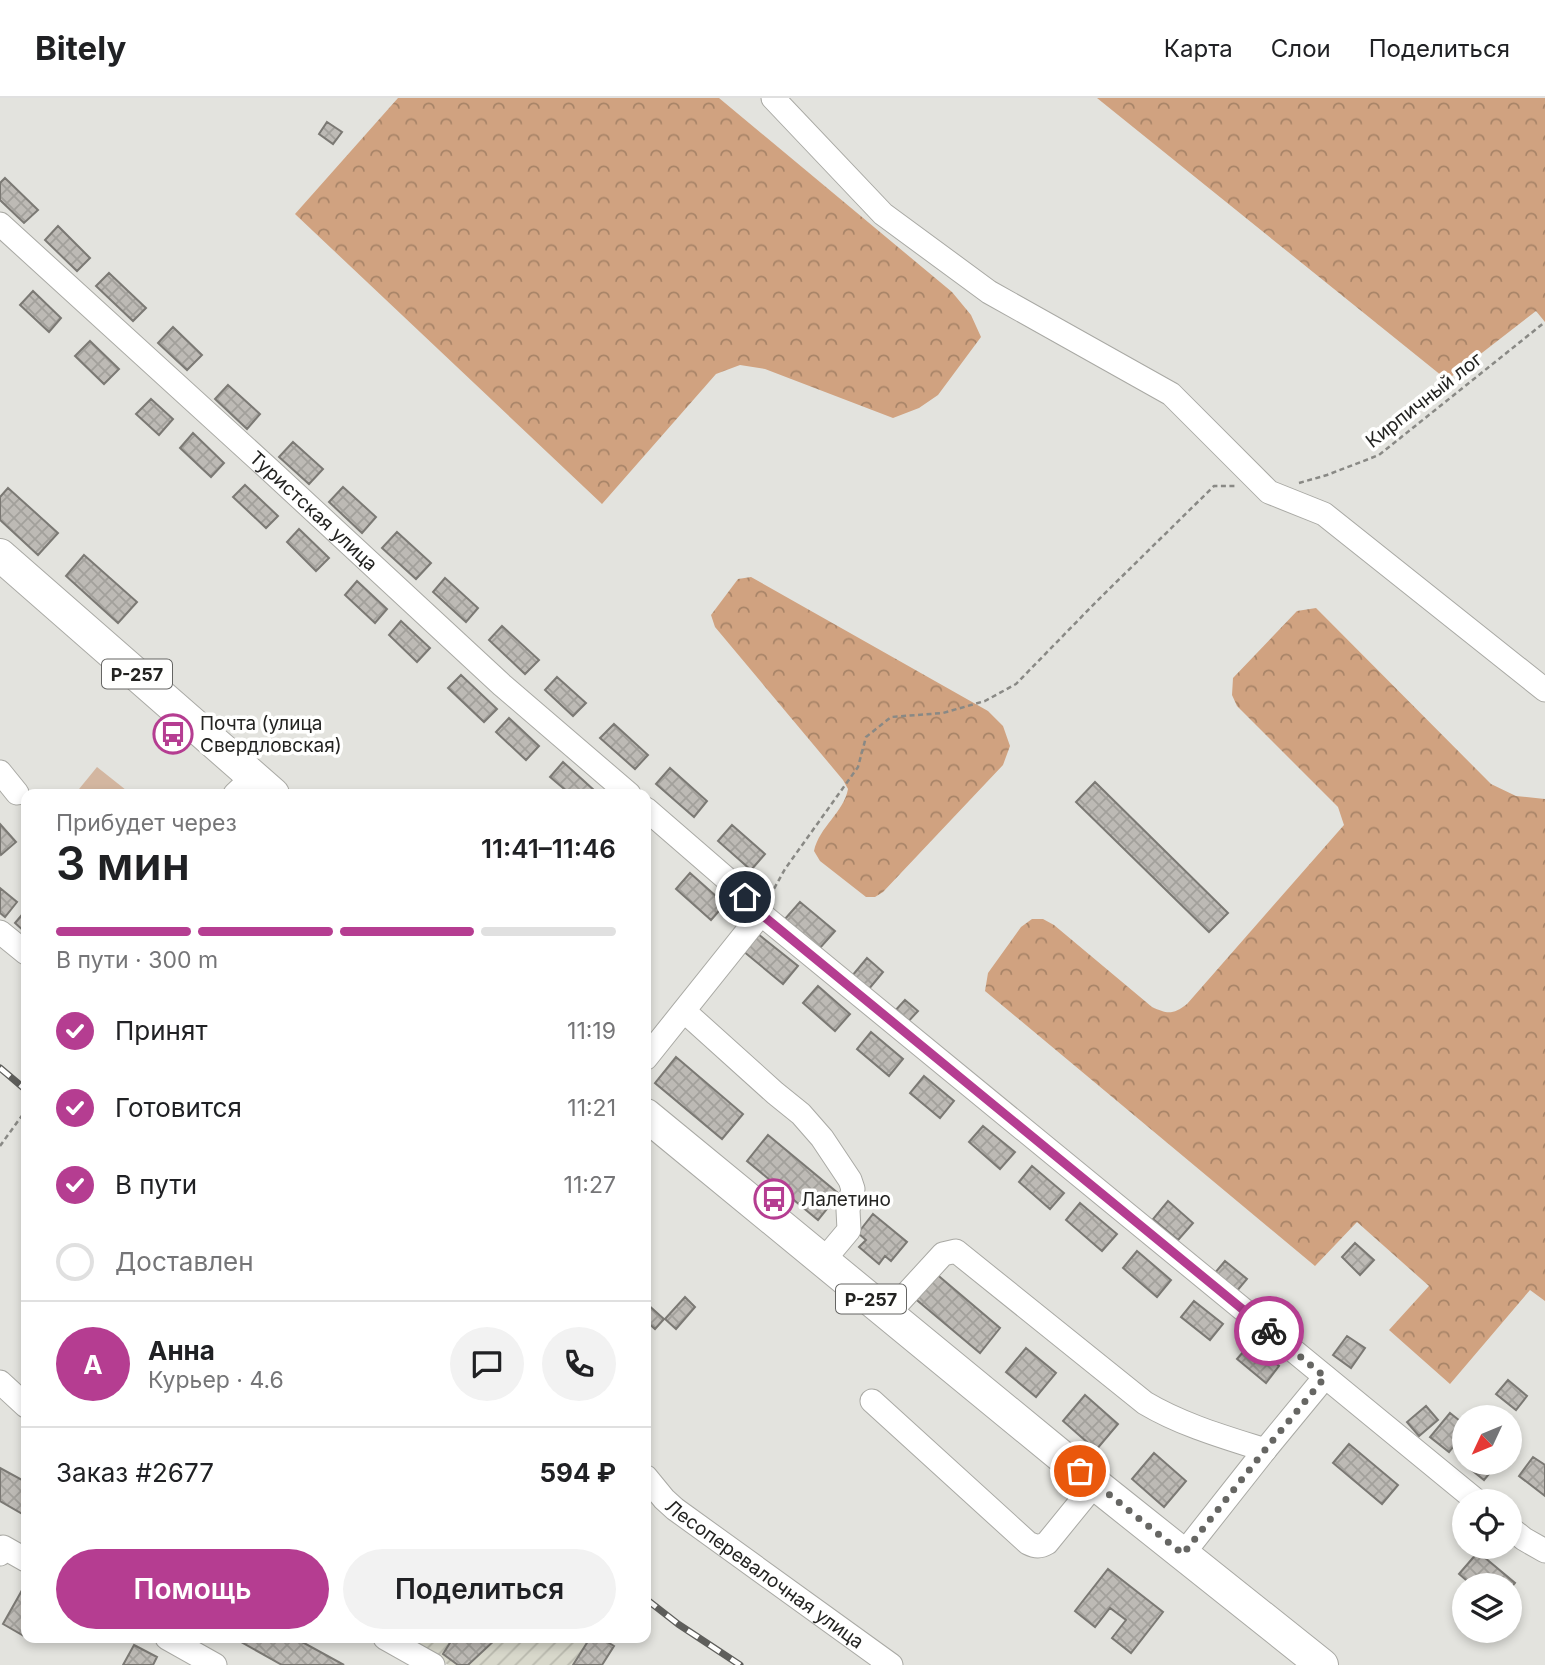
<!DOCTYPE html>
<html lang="ru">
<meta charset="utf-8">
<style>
body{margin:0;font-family:Inter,sans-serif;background:#f2f2f2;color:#202124;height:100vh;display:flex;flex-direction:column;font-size:26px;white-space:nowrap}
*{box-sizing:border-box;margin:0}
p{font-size:23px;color:#757577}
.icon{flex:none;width:38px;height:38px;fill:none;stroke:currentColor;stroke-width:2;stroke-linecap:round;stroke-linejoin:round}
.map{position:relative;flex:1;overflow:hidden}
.sheet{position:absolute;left:21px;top:691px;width:630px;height:854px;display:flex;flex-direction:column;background:#fff;border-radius:14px;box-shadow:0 4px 10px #0003}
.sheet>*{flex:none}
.needle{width:46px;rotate:226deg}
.fabs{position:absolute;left:1452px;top:1307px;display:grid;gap:14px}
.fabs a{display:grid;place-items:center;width:70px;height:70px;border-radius:50%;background:#fff;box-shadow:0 4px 10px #0003;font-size:35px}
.pin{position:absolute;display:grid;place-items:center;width:60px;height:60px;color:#fff;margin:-30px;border:4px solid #fff;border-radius:50%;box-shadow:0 2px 7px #0007}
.courier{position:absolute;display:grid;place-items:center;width:70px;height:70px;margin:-35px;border:5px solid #b53d91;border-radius:50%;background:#fff;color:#222;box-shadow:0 2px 9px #0007}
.head em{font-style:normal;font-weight:600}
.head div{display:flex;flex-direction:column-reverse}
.head{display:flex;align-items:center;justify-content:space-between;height:119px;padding:0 35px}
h1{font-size:46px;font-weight:600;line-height:52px}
.bar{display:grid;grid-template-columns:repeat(4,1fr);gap:10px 7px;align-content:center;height:84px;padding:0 35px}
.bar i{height:9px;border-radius:5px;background:#e0e0e0}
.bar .selected{background:#b53d91}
.bar p{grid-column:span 4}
.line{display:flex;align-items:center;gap:18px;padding:0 35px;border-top:2px solid #e0e0e0}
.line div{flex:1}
.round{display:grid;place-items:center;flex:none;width:74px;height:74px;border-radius:37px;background:#f2f2f2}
ol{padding:0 35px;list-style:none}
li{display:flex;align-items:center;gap:21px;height:77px}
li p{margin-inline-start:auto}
li .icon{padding:7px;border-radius:50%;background:#b53d91;color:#fff;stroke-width:4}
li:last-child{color:#757577}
li i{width:38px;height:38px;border:4px solid #e0e0e0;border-radius:50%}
.action{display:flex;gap:14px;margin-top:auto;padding:14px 35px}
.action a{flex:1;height:80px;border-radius:42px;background:#b53d91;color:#fff;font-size:28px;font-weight:600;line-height:80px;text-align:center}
.action a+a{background:#f2f2f2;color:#202124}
header{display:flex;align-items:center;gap:42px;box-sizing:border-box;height:98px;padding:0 35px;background:#fff;border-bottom:2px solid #e0e0e0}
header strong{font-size:33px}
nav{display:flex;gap:38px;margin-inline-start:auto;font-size:24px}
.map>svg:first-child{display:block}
</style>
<header>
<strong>Bitely</strong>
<nav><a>Карта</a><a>Слои</a><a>Поделиться</a></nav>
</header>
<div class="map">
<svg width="1545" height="1567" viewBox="0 0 1545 1567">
<defs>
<pattern id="industrial-furrows" width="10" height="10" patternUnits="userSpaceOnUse" patternTransform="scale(1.75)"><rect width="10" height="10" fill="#d8d8cb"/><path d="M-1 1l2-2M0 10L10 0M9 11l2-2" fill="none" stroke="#b9b9ae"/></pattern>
<pattern id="forest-crowns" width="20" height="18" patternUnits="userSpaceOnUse" patternTransform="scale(1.75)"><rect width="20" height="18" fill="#d0a280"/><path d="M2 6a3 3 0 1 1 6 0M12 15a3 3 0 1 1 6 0" fill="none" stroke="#a88468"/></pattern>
<pattern id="building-cross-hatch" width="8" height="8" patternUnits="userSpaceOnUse" patternTransform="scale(1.75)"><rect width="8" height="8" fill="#bdbab5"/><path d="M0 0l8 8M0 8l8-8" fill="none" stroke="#a2a09b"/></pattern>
</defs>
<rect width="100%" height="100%" fill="#e3e3de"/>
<path fill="url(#industrial-furrows)" d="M 404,1540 L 590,1540 L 573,1567 L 449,1567 L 406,1546 Z"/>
<path fill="url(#forest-crowns)" d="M 398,0 L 719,0 L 952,194 L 971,217 L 981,239 L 938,297 L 919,310 L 893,320 L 765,271 L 740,267 L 716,276 L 602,406 L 295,116 Z
M 1097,0 L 1545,0 L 1545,224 L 1536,213 L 1447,282 Z
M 751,479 L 988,613 L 1003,628 L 1010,648 L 1003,667 L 883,794 L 875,799 L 866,799 L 820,763 L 814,753 C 819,729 844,714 848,691 L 843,682 L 715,529 L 711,517 L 738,481 Z
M 1316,510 L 1491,686 L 1516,698 L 1545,701 L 1545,1203 L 1530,1192 L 1450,1286 L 1389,1232 L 1429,1188 L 1357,1124 L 1315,1168 L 985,893 L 988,875 L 1021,829 L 1032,821 L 1043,821 L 1054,827 L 1152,909 C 1167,916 1173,917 1187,906 L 1344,727 L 1338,709 L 1237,608 L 1232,597 L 1233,580 L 1297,513 Z"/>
<path fill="#d3b6a0" d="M 97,669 L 131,696 L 75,696 Z"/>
<path fill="url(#building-cross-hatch)" stroke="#7b7974" stroke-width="2" d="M 327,24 L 342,34 L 333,46 L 319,36 Z
M 5,80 L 38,112 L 24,125 L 0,102 L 0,85 Z
M 58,128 L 90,160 L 77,173 L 45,142 Z
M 109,175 L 146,210 L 133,223 L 96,188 Z
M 33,193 L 61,220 L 49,234 L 20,207 Z
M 173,229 L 202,257 L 187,272 L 158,245 Z
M 90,243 L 119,271 L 104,286 L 75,258 Z
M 228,287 L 260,316 L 247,331 L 215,301 Z
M 151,301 L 173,321 L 159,337 L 136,316 Z
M 193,335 L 224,365 L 211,379 L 180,350 Z
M 293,344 L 323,371 L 309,386 L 279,359 Z
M 245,387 L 278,418 L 266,430 L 233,399 Z
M 343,389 L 376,419 L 362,435 L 329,404 Z
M 8,390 L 58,435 L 38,457 L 0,422 L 0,399 Z
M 299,431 L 329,460 L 316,473 L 287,444 Z
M 397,434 L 431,465 L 416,481 L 382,450 Z
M 84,457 L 137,504 L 118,525 L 66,478 Z
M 445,480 L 478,510 L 466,524 L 433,494 Z
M 357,483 L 387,511 L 375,525 L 345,497 Z
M 401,523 L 430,550 L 417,564 L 389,537 Z
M 502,528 L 539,562 L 525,576 L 489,542 Z
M 461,577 L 497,611 L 484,624 L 448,590 Z
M 557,579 L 586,605 L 573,618 L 545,592 Z
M 509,620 L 539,648 L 526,662 L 496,634 Z
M 614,626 L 648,657 L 635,671 L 600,640 Z
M 563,664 L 596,694 L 593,696 L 570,696 L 550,679 Z
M 670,670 L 707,703 L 694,719 L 656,686 Z
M 1095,684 L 1228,815 L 1209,834 L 1076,704 Z
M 0,726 L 16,744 L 1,757 L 0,755 Z
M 732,727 L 765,756 L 751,772 L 718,743 Z
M 690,775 L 725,806 L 711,822 L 676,791 Z
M 0,790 L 17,804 L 5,819 L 0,815 Z
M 800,804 L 835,833 L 819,851 L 785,821 Z
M 26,812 L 26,835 L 15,825 Z
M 758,836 L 798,868 L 783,886 L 743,853 Z
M 867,860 L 883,874 L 868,892 L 852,878 Z
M 818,888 L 850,916 L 835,933 L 803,905 Z
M 905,902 L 918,913 L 905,927 L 893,915 Z
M 871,934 L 903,961 L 889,978 L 857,951 Z
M 676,959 L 743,1016 L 722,1041 L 655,985 Z
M 924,978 L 954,1003 L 940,1020 L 910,995 Z
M 983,1028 L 1015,1054 L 1000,1071 L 969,1044 Z
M 768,1037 L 839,1096 L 818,1122 L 747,1063 Z
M 1032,1068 L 1064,1095 L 1050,1111 L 1019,1084 Z
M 1168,1103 L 1193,1125 L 1178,1142 L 1153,1121 Z
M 1080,1105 L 1117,1136 L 1102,1153 L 1066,1122 Z
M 873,1116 L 907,1144 L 891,1163 L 885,1158 L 879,1166 L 859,1149 L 866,1142 L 858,1135 Z
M 1355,1145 L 1374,1162 L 1360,1177 L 1342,1159 Z
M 1137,1153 L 1171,1182 L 1157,1199 L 1123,1170 Z
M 1225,1163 L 1247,1181 L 1236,1194 L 1214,1176 Z
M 934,1174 L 1000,1230 L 980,1255 L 913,1199 Z
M 685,1199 L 695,1209 L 676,1231 L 665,1221 Z
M 1194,1203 L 1223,1226 L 1210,1242 L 1181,1219 Z
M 646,1205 L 664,1221 L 655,1231 L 646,1223 Z
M 1347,1238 L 1365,1250 L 1351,1270 L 1333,1257 Z
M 1251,1245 L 1279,1268 L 1266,1285 L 1237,1261 Z
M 1026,1250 L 1056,1275 L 1036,1299 L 1006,1274 Z
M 1508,1282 L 1527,1298 L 1516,1312 L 1496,1296 Z
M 1085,1297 L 1118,1326 L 1096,1352 L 1063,1323 Z
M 1426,1308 L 1438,1322 L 1419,1338 L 1407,1324 Z
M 1450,1315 L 1465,1327 L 1465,1334 L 1449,1354 L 1430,1339 Z
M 1349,1346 L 1398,1387 L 1382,1406 L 1333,1365 Z
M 1154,1355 L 1186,1383 L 1164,1409 L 1132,1381 Z
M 1533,1359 L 1545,1367 L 1545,1398 L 1519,1378 Z
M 1465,1365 L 1498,1365 L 1484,1382 L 1464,1366 Z
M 0,1370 L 26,1384 L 26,1418 L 0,1403 Z
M 1478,1454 L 1515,1485 L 1510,1491 L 1510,1488 L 1473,1488 L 1459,1476 Z
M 1108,1471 L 1163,1514 L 1131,1555 L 1112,1540 L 1126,1522 L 1110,1510 L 1095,1529 L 1075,1513 Z
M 25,1487 L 26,1488 L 26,1533 L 24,1538 L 3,1526 Z
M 234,1540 L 295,1540 L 344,1567 L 282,1567 Z
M 453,1540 L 497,1540 L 468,1567 L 458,1567 L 443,1556 Z
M 590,1540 L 601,1540 L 614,1548 L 602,1567 L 573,1567 Z
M 134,1547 L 157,1559 L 153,1567 L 123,1567 Z"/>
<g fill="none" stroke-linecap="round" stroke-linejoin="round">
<g stroke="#a9a9a4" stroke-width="25">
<g id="minor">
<path d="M 773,0 L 883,116 L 989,194 L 1171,296 L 1269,394 L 1324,416 L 1545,592"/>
<path id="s1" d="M 0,126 L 271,373 L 502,587 L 629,696"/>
<path d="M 0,674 L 17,695"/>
<path d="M 235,696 L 253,679"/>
<path d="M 646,711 L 728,782 L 761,816 L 1478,1404"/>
<path d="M 0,834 L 26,855"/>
<path d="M 684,913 L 775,995 L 801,1016 L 822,1040 L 850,1082 L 853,1091 L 848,1112 L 849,1132 L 823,1163"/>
<path d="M 646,960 L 761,816"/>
<path d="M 888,1216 L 943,1156 L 956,1153 L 1145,1305 C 1182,1327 1224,1339 1265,1352"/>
<path d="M 0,1284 L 26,1308"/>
<path d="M 872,1303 L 1028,1445 C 1036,1449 1040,1449 1047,1445 L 1095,1386"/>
<path id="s2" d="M 646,1379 L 664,1401 L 675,1411 L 891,1567"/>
<path d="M 1510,1430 L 1524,1441 L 1545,1453"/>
<path d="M 0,1456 L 3,1449 L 26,1462"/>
<path d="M 1183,1456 L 1265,1352 L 1325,1279"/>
<path d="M 167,1540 L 215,1567"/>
<path d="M 385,1540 L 433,1567"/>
</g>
</g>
<g stroke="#a9a9a4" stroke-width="34">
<path id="highway" d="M 0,457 L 273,696
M 646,1017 L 1095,1386 L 1322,1567"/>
</g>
<path stroke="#898985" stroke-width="2.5" stroke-dasharray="5 3.5" stroke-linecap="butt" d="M 1299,385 L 1327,377 L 1379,357 L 1545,224
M 770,798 L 785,771 L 858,669 L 866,639 L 891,619 L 943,615 L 985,603 L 1016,586 L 1096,504 L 1214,388 L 1235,388
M 0,1048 L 26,1012"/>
<use href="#minor" stroke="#fff" stroke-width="23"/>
<use href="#highway" stroke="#fff" stroke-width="32"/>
<g stroke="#5e5e5b" stroke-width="7">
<path id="rail" d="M 0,970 L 26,992
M 646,1501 L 678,1526 L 740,1567"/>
</g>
<use href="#rail" stroke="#fffffe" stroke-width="4.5" stroke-dasharray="13" stroke-linecap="butt"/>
</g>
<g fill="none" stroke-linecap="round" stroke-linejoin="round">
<path stroke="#666663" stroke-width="7" stroke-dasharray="0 12.6" d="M 1080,1373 L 1183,1456 L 1265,1352 L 1325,1279 L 1269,1233"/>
<path stroke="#b53d91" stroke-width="9" d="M 745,799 L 761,816 L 1269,1233"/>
</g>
<defs>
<g id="bus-ring" transform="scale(2.0125)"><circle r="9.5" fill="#fffffe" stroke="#b53d91" stroke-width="1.5"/><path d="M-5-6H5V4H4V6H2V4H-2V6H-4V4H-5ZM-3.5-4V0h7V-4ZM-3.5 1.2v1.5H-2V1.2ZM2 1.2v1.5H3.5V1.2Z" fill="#b53d91"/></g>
</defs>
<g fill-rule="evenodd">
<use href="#bus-ring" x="173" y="636"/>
<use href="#bus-ring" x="774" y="1101"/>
</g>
<g text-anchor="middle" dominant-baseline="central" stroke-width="7" stroke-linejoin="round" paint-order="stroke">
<g fill="#fffffe" stroke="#656563" stroke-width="2">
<rect x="102" y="561.5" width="70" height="29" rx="5"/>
<rect x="836" y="1186.5" width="70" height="29" rx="5"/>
</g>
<g font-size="18" font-weight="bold" fill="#232321">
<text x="137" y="576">Р-257</text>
<text x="871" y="1201">Р-257</text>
</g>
<g font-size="19" fill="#232321" stroke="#fffffe">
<text transform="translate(1424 302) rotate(-38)">Кирпичный лог</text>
<text stroke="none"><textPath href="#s1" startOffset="425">Туристская улица</textPath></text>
<text stroke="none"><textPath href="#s2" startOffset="154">Лесоперевалочная улица</textPath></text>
</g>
<g font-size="19" fill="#232321" stroke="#fffffe" text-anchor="start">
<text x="200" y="625">Почта (улица<tspan x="200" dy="22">Свердловская)</tspan></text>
<text x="801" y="1101">Лалетино</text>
</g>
</g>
</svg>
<div class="fabs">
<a><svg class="needle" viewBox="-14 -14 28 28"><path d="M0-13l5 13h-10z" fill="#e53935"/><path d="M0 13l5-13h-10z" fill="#757577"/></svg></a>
<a><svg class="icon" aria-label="locate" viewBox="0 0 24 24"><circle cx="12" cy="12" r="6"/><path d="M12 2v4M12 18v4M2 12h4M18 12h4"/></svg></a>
<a><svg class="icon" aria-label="layers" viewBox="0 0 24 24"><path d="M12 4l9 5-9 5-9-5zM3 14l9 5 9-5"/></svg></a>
</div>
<div class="pin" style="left:1080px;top:1373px;background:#ea580c"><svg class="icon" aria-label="bag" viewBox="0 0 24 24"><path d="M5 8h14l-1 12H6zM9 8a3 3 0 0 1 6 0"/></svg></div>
<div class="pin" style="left:745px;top:799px;background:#1f2937"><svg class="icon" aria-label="home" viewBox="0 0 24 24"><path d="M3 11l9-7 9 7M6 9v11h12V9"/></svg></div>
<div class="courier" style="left:1269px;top:1233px"><svg class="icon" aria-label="bike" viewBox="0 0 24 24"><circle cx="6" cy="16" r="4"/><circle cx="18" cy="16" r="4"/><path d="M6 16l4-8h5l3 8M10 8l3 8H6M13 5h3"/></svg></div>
<section class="sheet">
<div class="head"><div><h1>3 мин</h1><p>Прибудет через</p></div><em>11:41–11:46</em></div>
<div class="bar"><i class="selected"></i><i class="selected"></i><i class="selected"></i><i></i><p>В пути · 300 m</p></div>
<ol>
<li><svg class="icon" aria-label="check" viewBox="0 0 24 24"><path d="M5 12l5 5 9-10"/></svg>Принят<p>11:19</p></li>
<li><svg class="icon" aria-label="check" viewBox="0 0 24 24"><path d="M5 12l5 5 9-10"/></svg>Готовится<p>11:21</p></li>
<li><svg class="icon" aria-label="check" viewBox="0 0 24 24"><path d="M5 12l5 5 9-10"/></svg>В пути<p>11:27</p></li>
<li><i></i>Доставлен</li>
</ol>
<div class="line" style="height:126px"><b class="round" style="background:#b53d91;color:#fff">А</b><div><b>Анна</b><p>Курьер · 4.6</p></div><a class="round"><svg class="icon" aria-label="chat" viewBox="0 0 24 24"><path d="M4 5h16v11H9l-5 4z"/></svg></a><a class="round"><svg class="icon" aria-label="phone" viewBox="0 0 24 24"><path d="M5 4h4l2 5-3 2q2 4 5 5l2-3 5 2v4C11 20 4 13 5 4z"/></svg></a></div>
<div class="line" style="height:91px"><div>Заказ #2677</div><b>594 ₽</b></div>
<div class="action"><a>Помощь</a><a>Поделиться</a></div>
</section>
</div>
